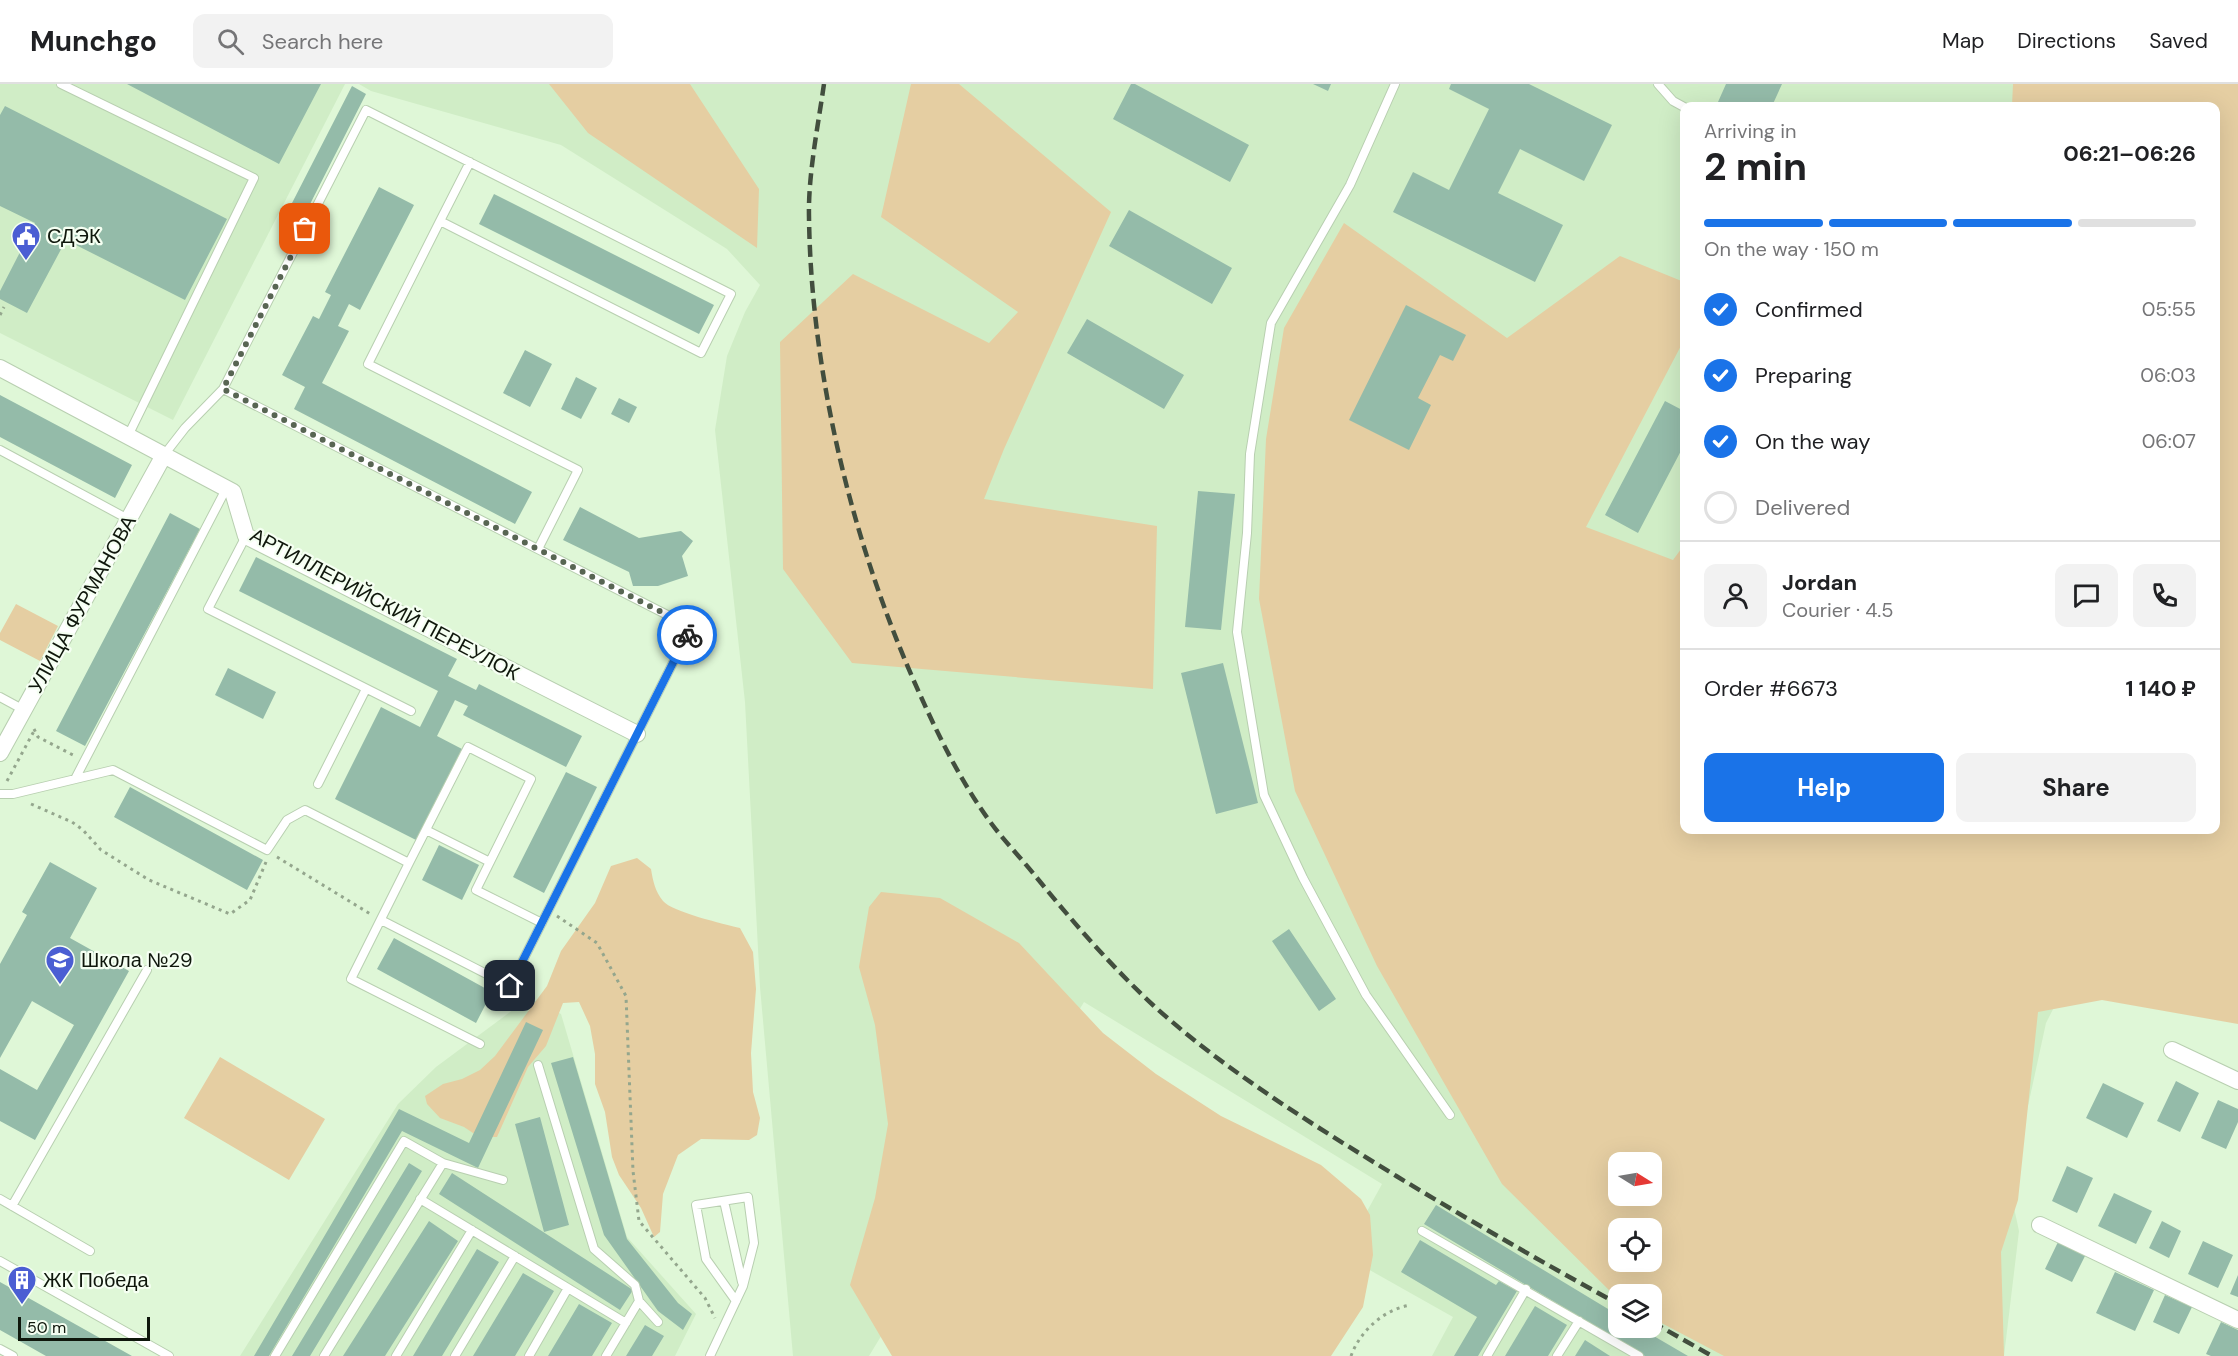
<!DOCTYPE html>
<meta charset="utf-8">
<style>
body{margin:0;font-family:"DM Sans",sans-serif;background:#f2f2f2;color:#202124;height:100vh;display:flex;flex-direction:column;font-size:22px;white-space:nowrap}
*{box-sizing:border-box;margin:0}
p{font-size:20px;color:#757577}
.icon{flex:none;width:33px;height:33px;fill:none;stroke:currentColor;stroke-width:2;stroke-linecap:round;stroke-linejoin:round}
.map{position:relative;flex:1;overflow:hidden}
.side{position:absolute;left:1680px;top:18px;width:540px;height:732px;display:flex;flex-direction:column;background:#fff;border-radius:12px;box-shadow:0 6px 24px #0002}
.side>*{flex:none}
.needle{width:39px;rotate:101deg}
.buttons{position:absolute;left:1608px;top:1068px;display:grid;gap:12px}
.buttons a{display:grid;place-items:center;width:54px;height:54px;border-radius:12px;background:#fff;box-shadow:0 6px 24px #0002;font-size:30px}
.scale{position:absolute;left:18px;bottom:15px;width:132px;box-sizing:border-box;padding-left:6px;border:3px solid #0f170c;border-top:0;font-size:16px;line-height:21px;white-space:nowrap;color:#0f170c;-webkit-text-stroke:4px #f5fff2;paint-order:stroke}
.pin{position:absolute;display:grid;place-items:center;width:51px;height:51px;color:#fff;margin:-26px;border-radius:12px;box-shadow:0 3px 9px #0006}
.courier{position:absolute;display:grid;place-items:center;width:60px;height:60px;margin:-30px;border:4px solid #1a73e8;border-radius:50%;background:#fff;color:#222;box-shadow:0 2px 8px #0007}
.headline em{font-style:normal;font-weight:700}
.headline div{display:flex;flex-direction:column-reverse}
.headline{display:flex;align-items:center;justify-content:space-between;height:102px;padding:0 24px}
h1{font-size:39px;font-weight:700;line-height:45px}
.bar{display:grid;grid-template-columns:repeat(4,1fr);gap:9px 6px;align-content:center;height:72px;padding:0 24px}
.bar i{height:8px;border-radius:4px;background:#e0e0e0}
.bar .active{background:#1a73e8}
.bar p{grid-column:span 4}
.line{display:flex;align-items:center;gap:15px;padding:0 24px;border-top:2px solid #e0e0e0}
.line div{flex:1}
.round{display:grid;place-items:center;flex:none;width:63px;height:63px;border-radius:12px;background:#f2f2f2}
ol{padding:0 24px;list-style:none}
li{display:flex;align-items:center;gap:18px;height:66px}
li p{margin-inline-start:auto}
li .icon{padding:6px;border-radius:50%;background:#1a73e8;color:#fff;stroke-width:4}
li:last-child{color:#757577}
li i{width:33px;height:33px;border:3px solid #e0e0e0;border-radius:50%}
.action{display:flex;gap:12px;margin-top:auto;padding:12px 24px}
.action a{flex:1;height:69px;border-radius:12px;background:#1a73e8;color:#fff;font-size:24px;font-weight:700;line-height:69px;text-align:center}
.action a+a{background:#f2f2f2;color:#202124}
header{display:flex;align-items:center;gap:36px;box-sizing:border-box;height:84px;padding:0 30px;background:#fff;border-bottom:2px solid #e0e0e0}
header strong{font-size:28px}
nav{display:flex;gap:33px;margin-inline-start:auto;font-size:21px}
.search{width:420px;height:54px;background:#f2f2f2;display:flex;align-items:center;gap:15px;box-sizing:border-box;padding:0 21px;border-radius:12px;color:#757577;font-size:22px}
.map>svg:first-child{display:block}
</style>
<header>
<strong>Munchgo</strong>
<div class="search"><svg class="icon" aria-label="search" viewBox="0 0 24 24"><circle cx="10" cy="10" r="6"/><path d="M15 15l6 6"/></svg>Search here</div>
<nav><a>Map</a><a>Directions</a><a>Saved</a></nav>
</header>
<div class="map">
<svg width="2238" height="1272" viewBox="0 0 2238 1272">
<rect width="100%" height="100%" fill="#dff7d7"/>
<path fill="#d0edc6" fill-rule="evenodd" d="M 0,0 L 345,0 L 173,336 L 0,249 Z
M 359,0 L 2160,0 L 2158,22 L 1684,22 L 1684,746 L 2072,888 L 2046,939 L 2010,1105 L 2019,1147 L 2004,1272 L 1432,1272 L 1453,1233 L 1343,1171 L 1382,1100 L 1084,918 L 869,1272 L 793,1272 L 760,903 L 745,618 L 715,346 L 727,272 L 745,228 L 760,201 L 727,165 L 561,61 L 371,7 ZM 1618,1078 L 1652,1078 L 1652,1112 L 1618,1112 ZM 1618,1144 L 1652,1144 L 1652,1178 L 1618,1178 ZM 1618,1210 L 1652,1210 L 1652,1244 L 1618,1244 Z
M 529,914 L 561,930 L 627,1153 L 696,1230 L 675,1272 L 240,1272 L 398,1020 L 436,983 Z"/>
<path fill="#e5cea2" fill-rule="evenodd" d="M 549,0 L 690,0 L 759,105 L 757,164 L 588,49 Z
M 911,0 L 959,0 L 1111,128 L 1004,365 L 984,415 L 1157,442 L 1153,605 L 852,579 L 783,485 L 780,258 L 853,190 L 989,259 L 1018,228 L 881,133 Z
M 2013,0 L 2238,0 L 2238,940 L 2102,916 L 2038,928 L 2018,1116 L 2001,1168 L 2004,1272 L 1724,1272 L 1652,1234 L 1652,1210 L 1618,1210 L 1618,1215 L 1502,1100 L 1377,882 L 1295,707 L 1259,515 L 1266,355 L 1284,244 L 1344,139 L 1507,254 L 1620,172 L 1684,198 L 1684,256 L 1586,443 L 1673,476 L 1684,461 L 1684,746 L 2216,746 L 2216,22 L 2012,22 ZM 1618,1078 L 1652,1078 L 1652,1112 L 1618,1112 ZM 1618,1144 L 1652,1144 L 1652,1178 L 1618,1178 Z
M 16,520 L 58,542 L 40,577 L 0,556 L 0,549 Z
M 637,774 L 651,785 C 653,797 655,807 663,817 C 672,828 724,840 740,844 L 753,868 L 756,905 L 751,969 L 753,1008 L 760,1034 L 757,1051 L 749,1056 L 701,1055 L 678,1071 L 663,1110 L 660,1148 L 654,1153 L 641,1124 L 619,1091 L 612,1073 L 605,1028 L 595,1000 L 595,970 L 590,942 L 579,918 L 563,919 L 546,962 L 528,983 L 497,1053 L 479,1053 L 464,1043 L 440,1034 L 427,1020 L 425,1012 L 443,1000 L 462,995 L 480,986 L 495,972 L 547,902 L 561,867 L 595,819 L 611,782 Z
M 881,808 L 940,814 L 1019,859 L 1103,949 L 1156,990 L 1221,1032 L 1321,1081 L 1361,1115 L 1370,1131 L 1373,1171 L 1363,1223 L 1331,1272 L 892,1272 L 850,1201 L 875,1114 L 888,1040 L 875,941 L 859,883 L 869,823 Z
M 220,973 L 325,1035 L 289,1096 L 184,1034 Z"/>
<path fill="#94bba9" d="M 127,0 L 321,0 L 279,80 Z
M 1131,0 L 1135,0 L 1249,61 L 1230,98 L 1113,35 Z
M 1313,0 L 1331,0 L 1328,7 Z
M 1451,0 L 1529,0 L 1612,41 L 1584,97 L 1520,65 L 1498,109 L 1563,141 L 1535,198 L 1393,128 L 1413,88 L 1449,106 L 1489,25 L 1449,5 Z
M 1726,0 L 1782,0 L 1772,22 L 1728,22 L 1718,18 Z
M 352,2 L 366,10 L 306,128 L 291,121 Z
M 5,22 L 227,135 L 185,216 L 66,156 L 27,229 L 0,215 L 0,207 L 35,139 L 0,122 L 0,31 Z
M 379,103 L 414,121 L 360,226 L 349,220 L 338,242 L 349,247 L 322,299 L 532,408 L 515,440 L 294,325 L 305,303 L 282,291 L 313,232 L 319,235 L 331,211 L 325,208 Z
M 494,110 L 714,221 L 699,250 L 479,140 Z
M 1129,126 L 1232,184 L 1212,220 L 1109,162 Z
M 1406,221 L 1466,251 L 1453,277 L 1440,271 L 1418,314 L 1431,321 L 1409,366 L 1349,336 Z
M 1087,235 L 1184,291 L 1164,325 L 1067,269 Z
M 525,266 L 552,280 L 530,323 L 503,309 Z
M 576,293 L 597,304 L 581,335 L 561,325 Z
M 0,311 L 132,381 L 115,414 L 0,353 Z
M 619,314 L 637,323 L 629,339 L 611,330 Z
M 1665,317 L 1684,327 L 1684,361 L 1638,449 L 1605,431 Z
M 1198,407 L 1235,410 L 1221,546 L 1185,543 Z
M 580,423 L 639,454 L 681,447 L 693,457 L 682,472 L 688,492 L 658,502 L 633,502 L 629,488 L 563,456 Z
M 170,429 L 200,445 L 85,662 L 56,647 Z
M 256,473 L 457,575 L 448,592 L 476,606 L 479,600 L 582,652 L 566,683 L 463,631 L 468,622 L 455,616 L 437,652 L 462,665 L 416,756 L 335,715 L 381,623 L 420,643 L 438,607 L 239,507 Z
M 1223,579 L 1258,719 L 1216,730 L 1181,589 Z
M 228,584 L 276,608 L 263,635 L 215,611 Z
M 566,688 L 597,703 L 544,809 L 513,793 Z
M 130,703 L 263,776 L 247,806 L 114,733 Z
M 439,761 L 479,781 L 462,816 L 422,796 Z
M 50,778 L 97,804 L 70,854 L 129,887 L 35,1056 L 0,1037 L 0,985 L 37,1006 L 74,941 L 32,917 L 0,974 L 0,880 L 27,831 L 22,828 Z
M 1289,845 L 1336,915 L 1319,927 L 1272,857 Z
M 394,854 L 492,908 L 476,939 L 377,885 Z
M 526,938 L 543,946 L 478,1084 L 402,1047 L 269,1272 L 254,1272 L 399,1025 L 469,1059 Z
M 573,973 L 627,1155 L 678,1219 L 692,1230 L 683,1246 L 658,1227 L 604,1151 L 551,979 Z
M 2176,997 L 2199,1009 L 2180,1048 L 2157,1037 Z
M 2103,999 L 2144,1019 L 2127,1054 L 2086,1034 Z
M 2218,1016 L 2238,1025 L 2238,1038 L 2226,1065 L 2201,1054 Z
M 540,1033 L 569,1141 L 544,1148 L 515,1040 Z
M 409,1079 L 422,1087 L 310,1272 L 292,1272 Z
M 2067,1082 L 2093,1094 L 2077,1129 L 2052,1117 Z
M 452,1089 L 633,1206 L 620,1226 L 439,1110 Z
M 2114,1109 L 2152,1127 L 2136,1160 L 2098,1142 Z
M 1436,1121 L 1618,1231 L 1618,1244 L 1640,1244 L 1688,1272 L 1645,1272 L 1424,1140 Z
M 429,1137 L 458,1157 L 385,1272 L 343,1272 Z
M 2162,1137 L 2181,1147 L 2169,1174 L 2149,1164 Z
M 1420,1156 L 1496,1201 L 1499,1197 L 1517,1207 L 1478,1272 L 1454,1272 L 1477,1233 L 1401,1188 Z
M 2203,1157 L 2233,1171 L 2218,1204 L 2188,1190 Z
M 2058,1158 L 2085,1172 L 2072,1198 L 2045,1185 Z
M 477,1165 L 499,1178 L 442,1272 L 413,1272 Z
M 2115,1188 L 2154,1206 L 2135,1247 L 2096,1229 Z
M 523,1189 L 554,1207 L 515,1272 L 473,1272 Z
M 2238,1191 L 2238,1213 L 2230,1210 Z
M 0,1198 L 132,1272 L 46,1272 L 0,1246 Z
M 2165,1211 L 2192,1223 L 2179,1250 L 2153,1238 Z
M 579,1220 L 612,1239 L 592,1272 L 548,1272 Z
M 1535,1222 L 1567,1241 L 1548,1272 L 1505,1272 Z
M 2221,1238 L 2238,1246 L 2238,1272 L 2211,1272 L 2206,1270 Z
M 645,1241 L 664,1252 L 652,1272 L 626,1272 Z
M 1585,1256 L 1610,1272 L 1575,1272 Z"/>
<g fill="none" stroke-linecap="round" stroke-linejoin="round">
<g stroke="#b8cfb0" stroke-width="10">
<path id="lane" d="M 61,0 L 254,94 L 128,352
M 1395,0 L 1350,101 L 1271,239 L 1250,370 L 1247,449 L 1237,548 L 1264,711 L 1303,794 L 1366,911 L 1450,1031
M 1658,0 L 1673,17 L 1684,23
M 440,137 L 470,78
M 223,305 L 691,543 L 510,902 L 381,836
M 0,366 L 128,435
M 164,371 L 185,344 L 223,305 L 366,26 L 731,210 L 701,269 L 440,137 L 368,280 L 578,386 L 538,465
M 246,452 L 208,525 L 411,627
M 0,613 L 24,626
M 75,695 L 226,405
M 318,700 L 366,605
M 0,710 L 13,710 L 113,686 L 267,766 L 287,736 L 305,726 L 409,779 L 351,895 L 480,960
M 426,746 L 490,778
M 409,779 L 468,663 L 531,695 L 476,806 L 542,839
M 538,981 L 594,1165 L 635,1201 L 639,1217 L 658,1238
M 0,1115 L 90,1167
M 420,1115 L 626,1239
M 724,1117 L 742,1198
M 12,1122 L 147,886
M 1422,1147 L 1639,1272
M 0,1177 L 169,1272
M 0,1265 L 13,1272
M 275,1272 L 404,1057 L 443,1079
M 324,1272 L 443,1079 L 503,1096
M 396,1272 L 472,1146
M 455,1272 L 515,1172
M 529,1272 L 568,1204
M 606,1272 L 639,1217
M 710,1272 L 743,1202 L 754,1159 L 748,1113 L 696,1121 L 706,1175 L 736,1217
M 1487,1272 L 1526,1205
M 1557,1272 L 1579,1237"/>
</g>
<g stroke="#b8cfb0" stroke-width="18">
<path id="street" d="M 0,284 L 233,408 L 246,452 L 637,650
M 0,669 L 164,371
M 2172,966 L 2238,997
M 2040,1141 L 2238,1236"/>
</g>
<path stroke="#94a68d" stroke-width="3" stroke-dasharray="3 4.5" stroke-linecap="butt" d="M 0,231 L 4,223
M 34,645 L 38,653 L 75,672
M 7,697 L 34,647
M 31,720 L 72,738 L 83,746 L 101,766 L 149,796 L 230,830 L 250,816 L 266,778
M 277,773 L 372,831
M 557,832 L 597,859 L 626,912 L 633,1087 L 639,1137 L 705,1214 L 715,1234
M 1351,1272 C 1360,1247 1384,1225 1411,1221"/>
<use href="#lane" stroke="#fff" stroke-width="8"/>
<use href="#street" stroke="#fff" stroke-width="16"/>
<path stroke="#424e3e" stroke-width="4.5" stroke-dasharray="12 6" stroke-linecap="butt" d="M 824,0 C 818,42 808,91 809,133 C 811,294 855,469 922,615 C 941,657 963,701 991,739 C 1005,758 1022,775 1037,794 C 1073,838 1111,882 1154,922 C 1216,978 1288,1025 1359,1069 C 1444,1122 1531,1172 1618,1220
M 1652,1238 L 1712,1272"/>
</g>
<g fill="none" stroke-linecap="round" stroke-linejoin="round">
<path stroke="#586553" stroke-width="6" stroke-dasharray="0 10.8" d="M 305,145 L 223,305 L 691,543 L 687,551"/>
<path stroke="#1a73e8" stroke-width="8" d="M 510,902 L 687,551"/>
</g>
<defs>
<g id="civic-pin" transform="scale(1.5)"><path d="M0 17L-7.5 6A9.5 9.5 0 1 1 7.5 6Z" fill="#4b5ed3" stroke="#f5fff2"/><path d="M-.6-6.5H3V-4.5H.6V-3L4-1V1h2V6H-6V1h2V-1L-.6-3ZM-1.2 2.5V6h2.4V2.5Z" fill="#fff"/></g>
<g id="school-pin" transform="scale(1.5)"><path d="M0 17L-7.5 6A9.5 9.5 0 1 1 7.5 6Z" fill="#4b5ed3" stroke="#f5fff2"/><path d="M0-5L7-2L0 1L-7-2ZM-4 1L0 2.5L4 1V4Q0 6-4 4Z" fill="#fff"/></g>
<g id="building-pin" transform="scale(1.5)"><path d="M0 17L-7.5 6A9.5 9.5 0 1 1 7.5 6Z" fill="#4b5ed3" stroke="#f5fff2"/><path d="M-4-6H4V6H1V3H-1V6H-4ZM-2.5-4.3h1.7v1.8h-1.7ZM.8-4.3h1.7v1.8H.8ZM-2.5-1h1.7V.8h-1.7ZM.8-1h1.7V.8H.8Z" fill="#fff"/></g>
</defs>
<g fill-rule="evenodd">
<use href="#civic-pin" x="26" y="152"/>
<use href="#school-pin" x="60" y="876"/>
<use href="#building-pin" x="22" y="1196"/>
</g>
<g text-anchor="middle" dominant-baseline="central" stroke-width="4.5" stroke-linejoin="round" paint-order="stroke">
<g font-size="20" fill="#0f170c" stroke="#f5fff2" text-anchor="start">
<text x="47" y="152">СДЭК</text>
<text x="81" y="876">Школа №29</text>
<text x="43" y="1196">ЖК Победа</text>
</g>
<g font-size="20" fill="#0f170c" stroke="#f5fff2">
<text transform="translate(82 520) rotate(-61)">УЛИЦА ФУРМАНОВА</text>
<text transform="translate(385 520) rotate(28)">АРТИЛЛЕРИЙСКИЙ ПЕРЕУЛОК</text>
</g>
</g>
</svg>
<div class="buttons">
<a><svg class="needle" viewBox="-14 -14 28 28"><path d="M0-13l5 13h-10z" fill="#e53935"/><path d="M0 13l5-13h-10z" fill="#757577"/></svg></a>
<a><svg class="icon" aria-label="locate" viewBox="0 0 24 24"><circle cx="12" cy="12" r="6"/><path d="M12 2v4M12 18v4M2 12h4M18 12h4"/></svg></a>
<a><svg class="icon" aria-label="layers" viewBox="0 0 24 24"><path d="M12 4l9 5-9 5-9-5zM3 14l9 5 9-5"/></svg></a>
</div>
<div class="scale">50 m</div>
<div class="pin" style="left:305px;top:145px;background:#ea580c"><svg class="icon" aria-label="bag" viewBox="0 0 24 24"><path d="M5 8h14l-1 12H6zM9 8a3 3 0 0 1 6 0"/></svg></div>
<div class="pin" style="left:510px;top:902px;background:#1f2937"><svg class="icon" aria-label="home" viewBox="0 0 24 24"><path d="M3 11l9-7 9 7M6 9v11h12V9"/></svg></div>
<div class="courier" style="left:687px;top:551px"><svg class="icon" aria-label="bike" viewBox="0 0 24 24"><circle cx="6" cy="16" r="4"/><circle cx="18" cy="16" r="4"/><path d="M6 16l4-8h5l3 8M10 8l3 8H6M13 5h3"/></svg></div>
<section class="side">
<div class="headline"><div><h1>2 min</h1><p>Arriving in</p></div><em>06:21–06:26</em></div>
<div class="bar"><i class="active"></i><i class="active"></i><i class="active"></i><i></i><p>On the way · 150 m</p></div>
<ol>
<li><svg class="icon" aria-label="check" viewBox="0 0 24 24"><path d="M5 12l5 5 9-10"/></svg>Confirmed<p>05:55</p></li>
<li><svg class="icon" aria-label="check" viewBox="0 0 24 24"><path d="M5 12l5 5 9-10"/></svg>Preparing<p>06:03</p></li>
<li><svg class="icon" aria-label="check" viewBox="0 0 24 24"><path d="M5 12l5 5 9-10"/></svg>On the way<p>06:07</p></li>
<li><i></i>Delivered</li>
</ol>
<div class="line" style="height:108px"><a class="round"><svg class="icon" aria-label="person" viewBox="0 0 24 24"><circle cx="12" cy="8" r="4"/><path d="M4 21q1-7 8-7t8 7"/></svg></a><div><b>Jordan</b><p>Courier · 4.5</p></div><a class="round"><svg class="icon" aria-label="chat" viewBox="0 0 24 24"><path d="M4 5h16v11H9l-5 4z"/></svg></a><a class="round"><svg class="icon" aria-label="phone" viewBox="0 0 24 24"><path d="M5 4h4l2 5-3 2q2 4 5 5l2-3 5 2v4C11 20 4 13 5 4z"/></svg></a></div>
<div class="line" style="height:78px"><div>Order #6673</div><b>1 140 ₽</b></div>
<div class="action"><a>Help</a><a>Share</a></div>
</section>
</div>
